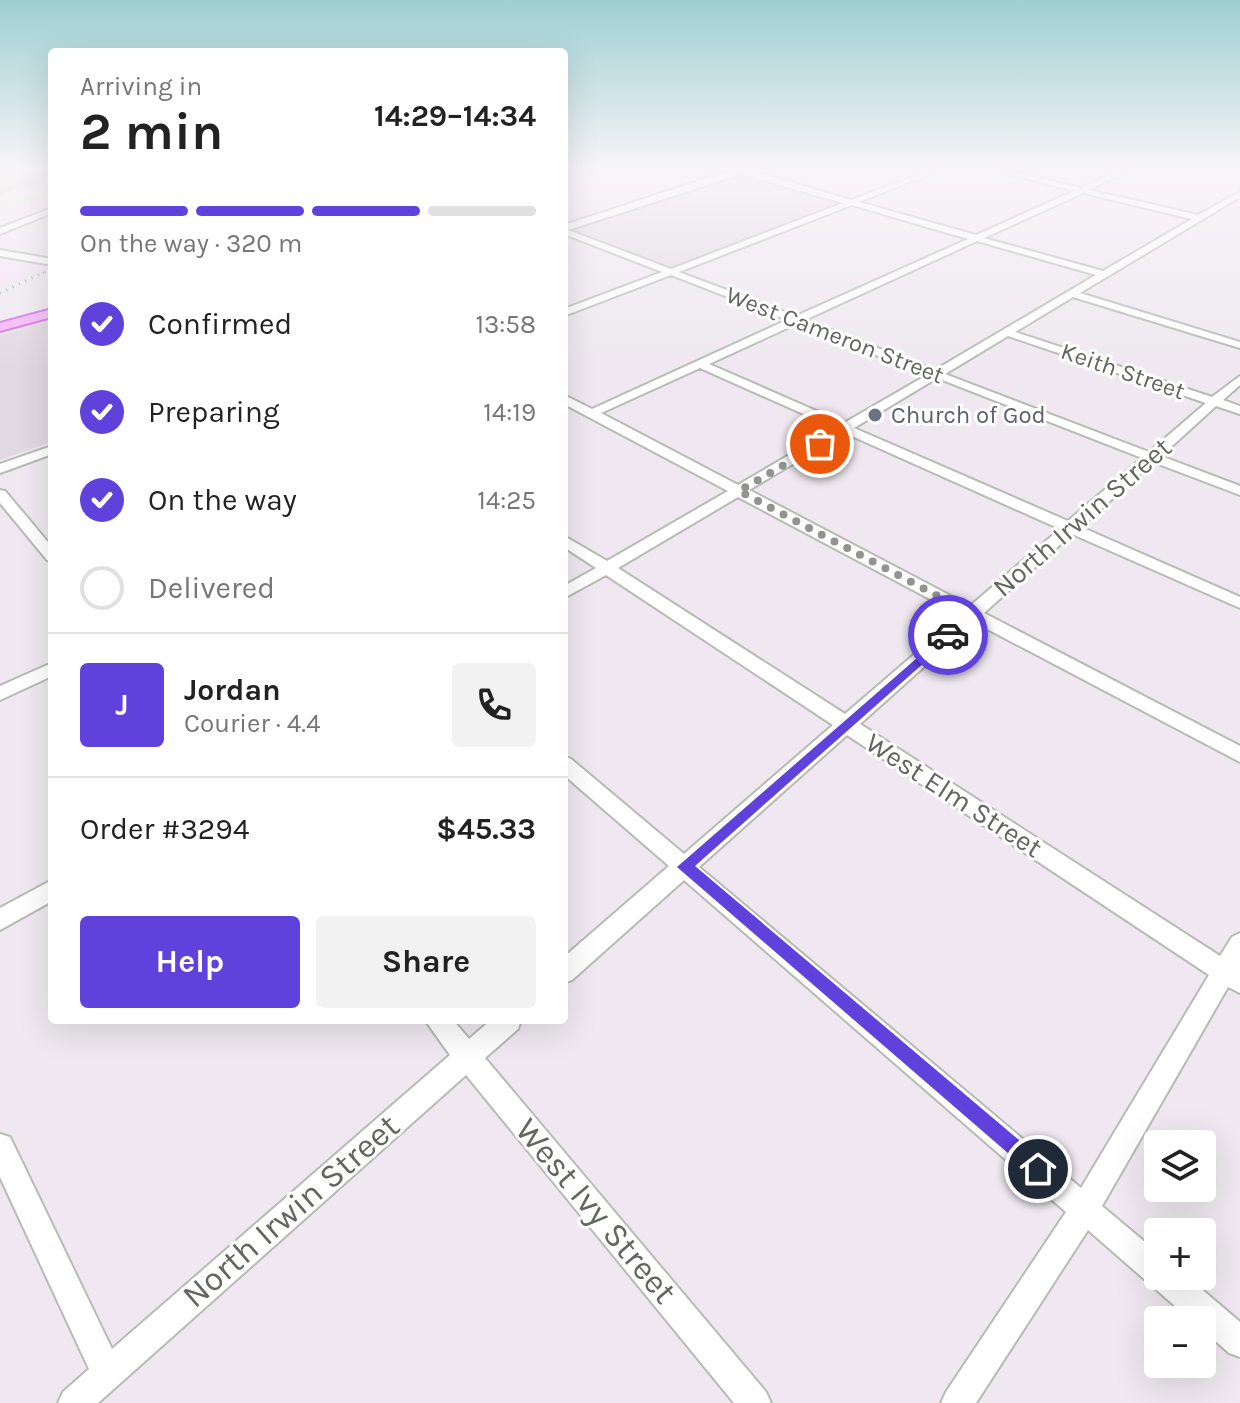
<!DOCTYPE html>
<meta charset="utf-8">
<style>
body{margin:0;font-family:Karla,sans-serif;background:#f2f2f2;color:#222;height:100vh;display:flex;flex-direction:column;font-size:30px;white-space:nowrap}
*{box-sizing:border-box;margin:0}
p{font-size:26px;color:#767676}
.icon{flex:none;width:44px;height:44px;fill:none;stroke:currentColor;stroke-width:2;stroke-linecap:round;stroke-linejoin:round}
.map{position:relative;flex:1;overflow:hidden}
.details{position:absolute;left:48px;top:48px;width:520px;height:976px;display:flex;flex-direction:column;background:#fff;border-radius:8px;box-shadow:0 8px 32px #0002}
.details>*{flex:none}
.fabs{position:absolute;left:1144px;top:1130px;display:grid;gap:16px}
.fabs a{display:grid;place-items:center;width:72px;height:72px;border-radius:8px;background:#fff;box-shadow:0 8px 32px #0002;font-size:40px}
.pin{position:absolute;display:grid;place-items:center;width:68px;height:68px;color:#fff;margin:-34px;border:4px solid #fff;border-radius:50%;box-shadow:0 2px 8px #0007}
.courier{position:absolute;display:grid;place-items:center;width:80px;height:80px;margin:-40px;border:6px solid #5f41dc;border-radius:50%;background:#fff;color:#222;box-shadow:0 2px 10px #0007}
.head em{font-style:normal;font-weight:700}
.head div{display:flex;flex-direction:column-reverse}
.head{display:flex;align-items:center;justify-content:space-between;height:136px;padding:0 32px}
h1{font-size:52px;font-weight:700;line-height:60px}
.bar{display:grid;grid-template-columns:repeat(4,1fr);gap:12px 8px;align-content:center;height:96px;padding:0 32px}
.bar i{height:10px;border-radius:6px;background:#e0e0e0}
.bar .current{background:#5f41dc}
.bar p{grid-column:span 4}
.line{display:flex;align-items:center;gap:20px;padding:0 32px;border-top:2px solid #e0e0e0}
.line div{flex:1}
.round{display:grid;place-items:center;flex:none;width:84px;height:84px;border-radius:8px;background:#f2f2f2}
ol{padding:0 32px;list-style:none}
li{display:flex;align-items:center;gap:24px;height:88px}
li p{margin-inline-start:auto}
li .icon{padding:8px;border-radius:50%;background:#5f41dc;color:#fff;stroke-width:4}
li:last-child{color:#767676}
li i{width:44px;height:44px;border:4px solid #e0e0e0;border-radius:50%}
.primary-button{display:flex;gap:16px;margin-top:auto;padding:16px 32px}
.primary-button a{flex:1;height:92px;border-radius:8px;background:#5f41dc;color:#fff;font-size:32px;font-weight:700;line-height:92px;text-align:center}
.primary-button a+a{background:#f2f2f2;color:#222}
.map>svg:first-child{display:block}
</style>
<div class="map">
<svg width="1240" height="1403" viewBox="0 0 1240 1403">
<rect width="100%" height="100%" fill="#efe8f0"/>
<path fill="#f8e1fb" d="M 0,254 L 52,262 L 0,285 Z"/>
<path fill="#e1d9e2" d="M 742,171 L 851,202 L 670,272 L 564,231 L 564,228 Z
M 52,320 L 52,442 L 0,460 L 0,335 Z"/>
<path fill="#e5cac6" d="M 0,170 L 52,170 L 52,176 L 32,186 L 0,194 Z"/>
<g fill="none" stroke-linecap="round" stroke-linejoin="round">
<path stroke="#d0f8af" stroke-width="2" d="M 0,205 L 52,194"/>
<g stroke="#b6bbb4" stroke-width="4">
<path id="minor" d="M 732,170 L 750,170 L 851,200 L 930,170 L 940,170 L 859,202 L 976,235 L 1074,191 L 993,170 L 1005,170 L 1081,188 L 1120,170 L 1130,170 L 1089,190 L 1198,215 L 1240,192 L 1240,197 L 1080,293 L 1240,342 L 1240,348 L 1073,297 L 1015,332 L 1212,397 L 1240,376 L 1240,385 L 1223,400 L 1240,406 L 1240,414 L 1216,406 L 1161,456 L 1240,486 L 1240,495 L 1153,462 L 1081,527 L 1240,597 L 1240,608 L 1072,534 L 984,613 L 1240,746 L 1240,762 L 974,622 L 860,724 L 1220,956 L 1232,937 L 1240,933 L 1240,993 L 1228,987 L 1102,1206 L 1158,1253 L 1158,1276 L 1186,1276 L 1240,1322 L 1240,1357 L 1229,1353 L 1202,1329 L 1202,1320 L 1191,1320 L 1088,1230 L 976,1403 L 941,1403 L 946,1392 L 1066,1212 L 684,880 L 572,980 L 564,983 L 564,957 L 669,866 L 564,775 L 564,756 L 571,759 L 684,854 L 833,725 L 606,575 L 564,598 L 564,586 L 596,568 L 564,547 L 564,536 L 607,561 L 728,491 L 564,404 L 564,395 L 592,409 L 787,320 L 671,275 L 564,316 L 564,309 L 662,272 L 564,234 L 564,225 ZM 741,174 L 843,203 L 671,269 L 568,230 ZM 1083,193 L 1192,219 L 1103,271 L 984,238 ZM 852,205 L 968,239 L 796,316 L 679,272 ZM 977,241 L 1096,275 L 935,370 L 805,320 ZM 796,324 L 927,375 L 844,423 L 709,364 ZM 1008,336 L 1206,403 L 1149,452 L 945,374 ZM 700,368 L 835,428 L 738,485 L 601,413 ZM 937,378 L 1142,458 L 1068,521 L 854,428 ZM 845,433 L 1060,529 L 970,606 L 749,490 ZM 738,497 L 960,615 L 845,714 L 618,568 ZM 847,735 L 1209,975 L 1081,1188 L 699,867 Z
M 52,208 L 52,213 L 0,234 L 0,228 Z
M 0,250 L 52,259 L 52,265 L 0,256 Z
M 52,446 L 52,454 L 0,473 L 0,464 Z
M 0,490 L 5,491 L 52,547 L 52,562 L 47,560 L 0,503 Z
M 52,663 L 52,676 L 0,700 L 0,686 Z
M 52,880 L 52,901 L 0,930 L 0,908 Z
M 425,1020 L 453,1020 L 469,1039 L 491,1020 L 521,1020 L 518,1029 L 485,1058 L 766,1392 L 771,1403 L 734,1403 L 466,1075 L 98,1403 L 58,1403 L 63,1392 L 89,1369 L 0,1177 L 0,1134 L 10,1137 L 112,1349 L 450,1055 Z"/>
</g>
<g stroke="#d16ae6" stroke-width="4">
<path id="major" d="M 564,170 L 571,170 L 564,173 Z
M 52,309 L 52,317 L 0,331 L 0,323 Z"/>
</g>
<use href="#minor" fill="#fff" fill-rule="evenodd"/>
<use href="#major" fill="#f5b3f9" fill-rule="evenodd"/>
<path stroke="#9fa19e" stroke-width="2" stroke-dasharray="1 5" stroke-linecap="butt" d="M 43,273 L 52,269"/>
<path stroke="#9fa19e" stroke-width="3" stroke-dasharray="1 6" stroke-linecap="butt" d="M 0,293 L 47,271"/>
</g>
<linearGradient id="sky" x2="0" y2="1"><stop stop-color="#9ecfd1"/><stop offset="0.46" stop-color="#f8f5f8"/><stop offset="1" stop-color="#f8f5f8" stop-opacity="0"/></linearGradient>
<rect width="1240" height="366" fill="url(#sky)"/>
<path fill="#5f41dc" d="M 948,631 L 952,633 L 952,638 L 695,866 L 1045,1162 L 1048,1169 L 1045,1176 L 1038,1179 L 677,867 Z"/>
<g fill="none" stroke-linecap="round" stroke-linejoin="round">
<path stroke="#939492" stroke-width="8" stroke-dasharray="0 14.4" d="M 820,444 L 739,491 L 972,614 L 948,635"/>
</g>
<circle fill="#6b7280" stroke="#fff" stroke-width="3" cx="875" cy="415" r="8"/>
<g text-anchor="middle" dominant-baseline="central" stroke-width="6" stroke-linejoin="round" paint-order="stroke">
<g font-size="24" fill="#61665f" stroke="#fff">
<text transform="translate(835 335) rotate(21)">West Cameron Street</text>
<text transform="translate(1123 371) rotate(19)">Keith Street</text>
</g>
<g font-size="24" fill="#5b616d" stroke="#fff" text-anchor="start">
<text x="891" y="415">Church of God</text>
</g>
<g font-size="28" fill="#61665f" stroke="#fff">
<text transform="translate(1082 517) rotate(-41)">North Irwin Street</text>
<text transform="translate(954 795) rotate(33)">West Elm Street</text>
</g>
<g font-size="34" fill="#61665f" stroke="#fff">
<text transform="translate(291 1211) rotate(-41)">North Irwin Street</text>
<text transform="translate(596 1211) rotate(50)">West Ivy Street</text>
</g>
</g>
</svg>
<div class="fabs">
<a><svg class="icon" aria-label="layers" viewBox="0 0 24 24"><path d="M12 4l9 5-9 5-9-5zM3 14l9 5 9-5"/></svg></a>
<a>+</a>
<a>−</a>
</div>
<div class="pin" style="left:820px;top:444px;background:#ea580c"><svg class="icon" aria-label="bag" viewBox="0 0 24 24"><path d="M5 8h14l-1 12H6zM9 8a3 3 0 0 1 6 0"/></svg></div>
<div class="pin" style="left:1038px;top:1169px;background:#1f2937"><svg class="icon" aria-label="home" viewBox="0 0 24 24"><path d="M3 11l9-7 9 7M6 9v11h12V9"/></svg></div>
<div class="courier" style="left:948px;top:635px"><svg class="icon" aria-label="car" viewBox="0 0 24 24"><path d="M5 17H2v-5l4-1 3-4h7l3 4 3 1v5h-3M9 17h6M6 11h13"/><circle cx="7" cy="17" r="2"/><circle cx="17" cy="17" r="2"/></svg></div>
<section class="details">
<div class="head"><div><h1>2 min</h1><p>Arriving in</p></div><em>14:29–14:34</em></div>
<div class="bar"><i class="current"></i><i class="current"></i><i class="current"></i><i></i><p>On the way · 320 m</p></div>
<ol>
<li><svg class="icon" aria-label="check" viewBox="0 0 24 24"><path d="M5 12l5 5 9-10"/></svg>Confirmed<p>13:58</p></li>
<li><svg class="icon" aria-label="check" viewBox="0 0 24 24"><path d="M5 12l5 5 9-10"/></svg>Preparing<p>14:19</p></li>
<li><svg class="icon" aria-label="check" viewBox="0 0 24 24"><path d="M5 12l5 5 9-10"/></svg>On the way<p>14:25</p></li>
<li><i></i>Delivered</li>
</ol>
<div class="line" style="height:144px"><b class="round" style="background:#5f41dc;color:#fff">J</b><div><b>Jordan</b><p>Courier · 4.4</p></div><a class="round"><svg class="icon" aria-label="phone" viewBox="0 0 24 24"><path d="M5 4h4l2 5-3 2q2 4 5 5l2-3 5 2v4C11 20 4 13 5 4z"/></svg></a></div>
<div class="line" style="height:104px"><div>Order #3294</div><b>$45.33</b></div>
<div class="primary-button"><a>Help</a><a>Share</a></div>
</section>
</div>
